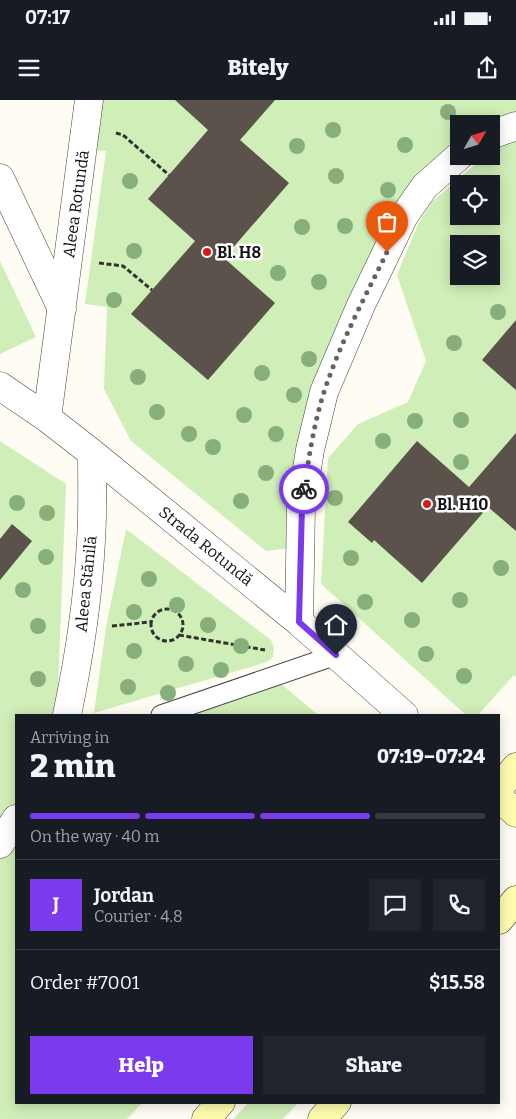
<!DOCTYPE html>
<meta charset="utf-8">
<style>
body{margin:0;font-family:Bitter,serif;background:#20242c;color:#f1f3f6;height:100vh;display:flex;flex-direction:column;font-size:19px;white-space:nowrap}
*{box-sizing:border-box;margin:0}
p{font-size:16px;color:#9ea1a6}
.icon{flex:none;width:28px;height:28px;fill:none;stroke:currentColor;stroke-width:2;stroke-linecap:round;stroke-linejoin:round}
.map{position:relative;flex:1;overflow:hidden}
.drawer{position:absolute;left:15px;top:614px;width:485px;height:390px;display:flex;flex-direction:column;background:#171b24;border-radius:0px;box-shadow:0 2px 12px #0003}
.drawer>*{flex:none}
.needle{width:32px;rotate:51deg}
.controls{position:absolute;left:450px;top:15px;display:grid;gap:10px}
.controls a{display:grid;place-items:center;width:50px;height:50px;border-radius:0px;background:#171b24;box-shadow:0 2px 12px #0003;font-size:25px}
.pin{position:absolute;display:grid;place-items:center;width:42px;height:42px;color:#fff;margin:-51px -21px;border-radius:50% 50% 50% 0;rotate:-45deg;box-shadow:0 0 5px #0007}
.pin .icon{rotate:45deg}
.courier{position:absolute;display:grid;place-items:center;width:50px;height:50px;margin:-25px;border:4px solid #7c3aed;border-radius:50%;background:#fff;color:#222;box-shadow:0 1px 6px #0007}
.head em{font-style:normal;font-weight:800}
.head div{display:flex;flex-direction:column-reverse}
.head{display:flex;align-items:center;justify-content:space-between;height:85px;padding:0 15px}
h1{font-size:32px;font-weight:800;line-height:38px}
.bar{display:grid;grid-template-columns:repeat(4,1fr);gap:8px 5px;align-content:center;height:60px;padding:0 15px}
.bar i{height:6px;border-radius:4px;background:#363941}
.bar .selected{background:#7c3aed}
.bar p{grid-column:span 4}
.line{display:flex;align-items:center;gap:12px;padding:0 15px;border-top:1px solid #363941}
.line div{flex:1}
.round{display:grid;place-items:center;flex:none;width:52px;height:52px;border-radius:0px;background:#20242c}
.action{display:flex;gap:10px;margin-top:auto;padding:10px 15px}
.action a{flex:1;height:58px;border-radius:0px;background:#7c3aed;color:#fff;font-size:20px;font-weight:800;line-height:58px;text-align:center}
.action a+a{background:#20242c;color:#f1f3f6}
.status{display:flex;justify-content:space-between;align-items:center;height:35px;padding:0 25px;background:#171b24;direction:ltr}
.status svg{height:14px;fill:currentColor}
header{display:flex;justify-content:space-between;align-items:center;height:65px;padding:0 15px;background:#171b24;font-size:22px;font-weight:800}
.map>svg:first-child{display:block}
</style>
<div class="status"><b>07:17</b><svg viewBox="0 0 49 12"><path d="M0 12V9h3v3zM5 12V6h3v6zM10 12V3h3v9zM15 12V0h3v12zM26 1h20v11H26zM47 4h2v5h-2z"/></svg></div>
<header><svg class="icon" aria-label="menu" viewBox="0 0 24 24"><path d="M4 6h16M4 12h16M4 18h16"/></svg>Bitely<svg class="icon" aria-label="share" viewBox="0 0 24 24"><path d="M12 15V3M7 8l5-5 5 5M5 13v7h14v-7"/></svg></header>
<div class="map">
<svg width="516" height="1019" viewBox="0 0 516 1019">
<rect width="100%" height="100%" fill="#fffdf3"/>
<path fill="#d0eeb8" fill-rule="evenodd" d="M 89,0 L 516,0 L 516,26 L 459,24 L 459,56 L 437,74 L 341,249 L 300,447 L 266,451 L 131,341 L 104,289 L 107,207 L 85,204 L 106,51 L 83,50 Z
M 516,38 L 516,577 L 514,575 L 478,615 L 466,615 L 321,484 L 328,358 L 358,324 L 408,302 L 426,261 L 397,175 L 417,126 L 432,102 L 459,78 L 486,56 L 491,56 L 491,52 ZM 459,84 L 491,84 L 491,116 L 459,116 ZM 459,144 L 491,144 L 491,176 L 459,176 Z
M 0,161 L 36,237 L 0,254 Z
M 0,341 L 66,384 L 57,615 L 16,615 L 16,1002 L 142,1003 L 127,1019 L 0,1019 Z
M 126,429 L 271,540 L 274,548 L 273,557 L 267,562 L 94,613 L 106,527 Z
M 272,576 L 318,615 L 160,615 Z
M 248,1003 L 248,1002 L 298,1003 L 283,1019 L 233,1019 Z"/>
<path fill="#5a524b" d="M 175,0 L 275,0 L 240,40 L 289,83 L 224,158 L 275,203 L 208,280 L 131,214 L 195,141 L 148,99 L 208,30 Z
M 516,220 L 516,290 L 482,260 Z
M 516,333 L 516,431 L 488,407 L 422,483 L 374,440 L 372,443 L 348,422 L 417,341 L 469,387 Z
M 12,424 L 32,441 L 0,480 L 0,439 Z"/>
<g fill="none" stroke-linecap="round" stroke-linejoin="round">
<g stroke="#434343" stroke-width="21">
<path id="service" d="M 161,615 L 336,555"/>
</g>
<g stroke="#434343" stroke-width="29">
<path id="minor" d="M 491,35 L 516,26
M 0,78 L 62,209
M 0,286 L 47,318 L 92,353 L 299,522 L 404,615
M 47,318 L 89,0
M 299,522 L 301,405 L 310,350 L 324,292 L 361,205 L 404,116 L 425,86 L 459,56
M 67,615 C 79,558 88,499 91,441 C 93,412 92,382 92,353
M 0,744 L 16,719"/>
</g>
<g stroke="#323232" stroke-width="29">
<path id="secondary" d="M 499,688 L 516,667
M 499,698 L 516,713
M 499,820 L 516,800
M 206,1019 L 221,1002
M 322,1019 L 337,1002"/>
</g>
<path stroke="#323232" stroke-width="3" stroke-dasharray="5 2.5" stroke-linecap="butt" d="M 116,33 L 123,35 L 169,75
M 99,163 L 123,166 L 152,190
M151 525a16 16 0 1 1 32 0a16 16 0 1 1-32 0Z
M 112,526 L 150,522
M 179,535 L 265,550"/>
<use href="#service" stroke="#fff" stroke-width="19"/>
<use href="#minor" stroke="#fff" stroke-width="28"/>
<use href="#secondary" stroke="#fffcae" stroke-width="28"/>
</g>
<g fill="#87af7b">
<circle cx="448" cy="12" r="8"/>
<circle cx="333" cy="30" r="8"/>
<circle cx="405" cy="45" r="8"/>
<circle cx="297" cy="46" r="8"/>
<circle cx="336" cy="76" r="8"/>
<circle cx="130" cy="81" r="8"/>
<circle cx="388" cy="90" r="8"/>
<circle cx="345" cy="126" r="8"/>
<circle cx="302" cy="127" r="8"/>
<circle cx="134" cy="151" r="8"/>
<circle cx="278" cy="173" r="8"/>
<circle cx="319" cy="182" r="8"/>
<circle cx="114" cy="200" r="8"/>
<circle cx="498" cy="212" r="8"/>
<circle cx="454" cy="243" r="8"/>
<circle cx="309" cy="259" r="8"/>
<circle cx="262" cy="273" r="8"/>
<circle cx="138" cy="277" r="8"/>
<circle cx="294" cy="295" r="8"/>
<circle cx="157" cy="312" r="8"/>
<circle cx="244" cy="315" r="8"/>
<circle cx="461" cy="320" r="8"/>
<circle cx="415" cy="321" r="8"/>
<circle cx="189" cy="334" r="8"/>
<circle cx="276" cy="334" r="8"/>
<circle cx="383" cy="341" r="8"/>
<circle cx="213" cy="347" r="8"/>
<circle cx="461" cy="362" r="8"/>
<circle cx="266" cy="373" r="8"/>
<circle cx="335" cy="398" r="8"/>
<circle cx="241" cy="401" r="8"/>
<circle cx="17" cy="403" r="8"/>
<circle cx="47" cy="413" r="8"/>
<circle cx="46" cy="457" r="8"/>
<circle cx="351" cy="458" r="8"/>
<circle cx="501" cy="468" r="8"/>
<circle cx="149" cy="479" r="8"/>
<circle cx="23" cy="490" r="8"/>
<circle cx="460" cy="500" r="8"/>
<circle cx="365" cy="502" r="8"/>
<circle cx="177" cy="505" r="8"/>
<circle cx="134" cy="512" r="8"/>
<circle cx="412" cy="520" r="8"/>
<circle cx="208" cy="525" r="8"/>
<circle cx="38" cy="526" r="8"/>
<circle cx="241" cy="546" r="8"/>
<circle cx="134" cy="551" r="8"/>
<circle cx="426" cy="554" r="8"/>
<circle cx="186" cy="564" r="8"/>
<circle cx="221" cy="570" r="8"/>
<circle cx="464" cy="576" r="8"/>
<circle cx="38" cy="579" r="8"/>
<circle cx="128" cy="587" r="8"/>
<circle cx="168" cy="593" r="8"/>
</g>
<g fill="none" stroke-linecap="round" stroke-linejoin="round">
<path stroke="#64635f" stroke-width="5" stroke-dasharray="0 9" d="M 304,389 C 309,357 314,323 324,292 C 340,243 365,197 387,152"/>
<path stroke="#7c3aed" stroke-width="6" d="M 304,389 L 302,405 L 299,522 L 336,555"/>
</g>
<g fill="#ce1e1a" stroke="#fff" stroke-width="2">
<circle cx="207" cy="152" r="5"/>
<circle cx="427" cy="404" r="5"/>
</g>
<g text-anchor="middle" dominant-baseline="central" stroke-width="5" stroke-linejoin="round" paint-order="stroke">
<g font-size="16" fill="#101010" stroke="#fff">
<text transform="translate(76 104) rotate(-82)">Aleea Rotundă</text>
<text transform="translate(206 446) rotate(39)">Strada Rotundă</text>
<text transform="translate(86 484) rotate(-84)">Aleea Stănilă</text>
</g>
<g font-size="16" font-weight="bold" fill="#101010" stroke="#fff" text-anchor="start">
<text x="217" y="152">Bl. H8</text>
<text x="437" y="404">Bl. H10</text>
</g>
</g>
</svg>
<div class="controls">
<a><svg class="needle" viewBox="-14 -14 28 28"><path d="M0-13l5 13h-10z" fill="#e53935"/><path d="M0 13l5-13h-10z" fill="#9ea1a6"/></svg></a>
<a><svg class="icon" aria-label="locate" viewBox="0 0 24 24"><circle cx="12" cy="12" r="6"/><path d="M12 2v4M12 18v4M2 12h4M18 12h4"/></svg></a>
<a><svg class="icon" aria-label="layers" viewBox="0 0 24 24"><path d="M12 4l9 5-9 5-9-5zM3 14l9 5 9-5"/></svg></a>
</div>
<div class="pin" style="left:387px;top:152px;background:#ea580c"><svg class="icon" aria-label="bag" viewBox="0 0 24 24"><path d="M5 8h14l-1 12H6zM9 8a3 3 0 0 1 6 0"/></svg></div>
<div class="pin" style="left:336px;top:555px;background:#1f2937"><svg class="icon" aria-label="home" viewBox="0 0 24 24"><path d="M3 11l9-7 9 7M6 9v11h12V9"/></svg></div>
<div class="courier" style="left:304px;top:389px"><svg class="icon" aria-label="bike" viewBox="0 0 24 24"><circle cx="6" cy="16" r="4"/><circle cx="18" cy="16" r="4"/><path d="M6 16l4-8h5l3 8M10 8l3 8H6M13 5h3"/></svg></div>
<section class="drawer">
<div class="head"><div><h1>2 min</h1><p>Arriving in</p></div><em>07:19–07:24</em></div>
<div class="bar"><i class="selected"></i><i class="selected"></i><i class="selected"></i><i></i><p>On the way · 40 m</p></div>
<div class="line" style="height:90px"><b class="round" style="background:#7c3aed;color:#fff">J</b><div><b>Jordan</b><p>Courier · 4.8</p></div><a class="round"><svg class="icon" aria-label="chat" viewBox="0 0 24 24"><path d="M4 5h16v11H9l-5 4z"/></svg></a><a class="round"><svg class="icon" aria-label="phone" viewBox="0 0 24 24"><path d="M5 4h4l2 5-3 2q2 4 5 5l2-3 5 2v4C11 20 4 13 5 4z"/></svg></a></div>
<div class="line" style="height:65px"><div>Order #7001</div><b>$15.58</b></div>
<div class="action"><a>Help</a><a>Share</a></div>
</section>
</div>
